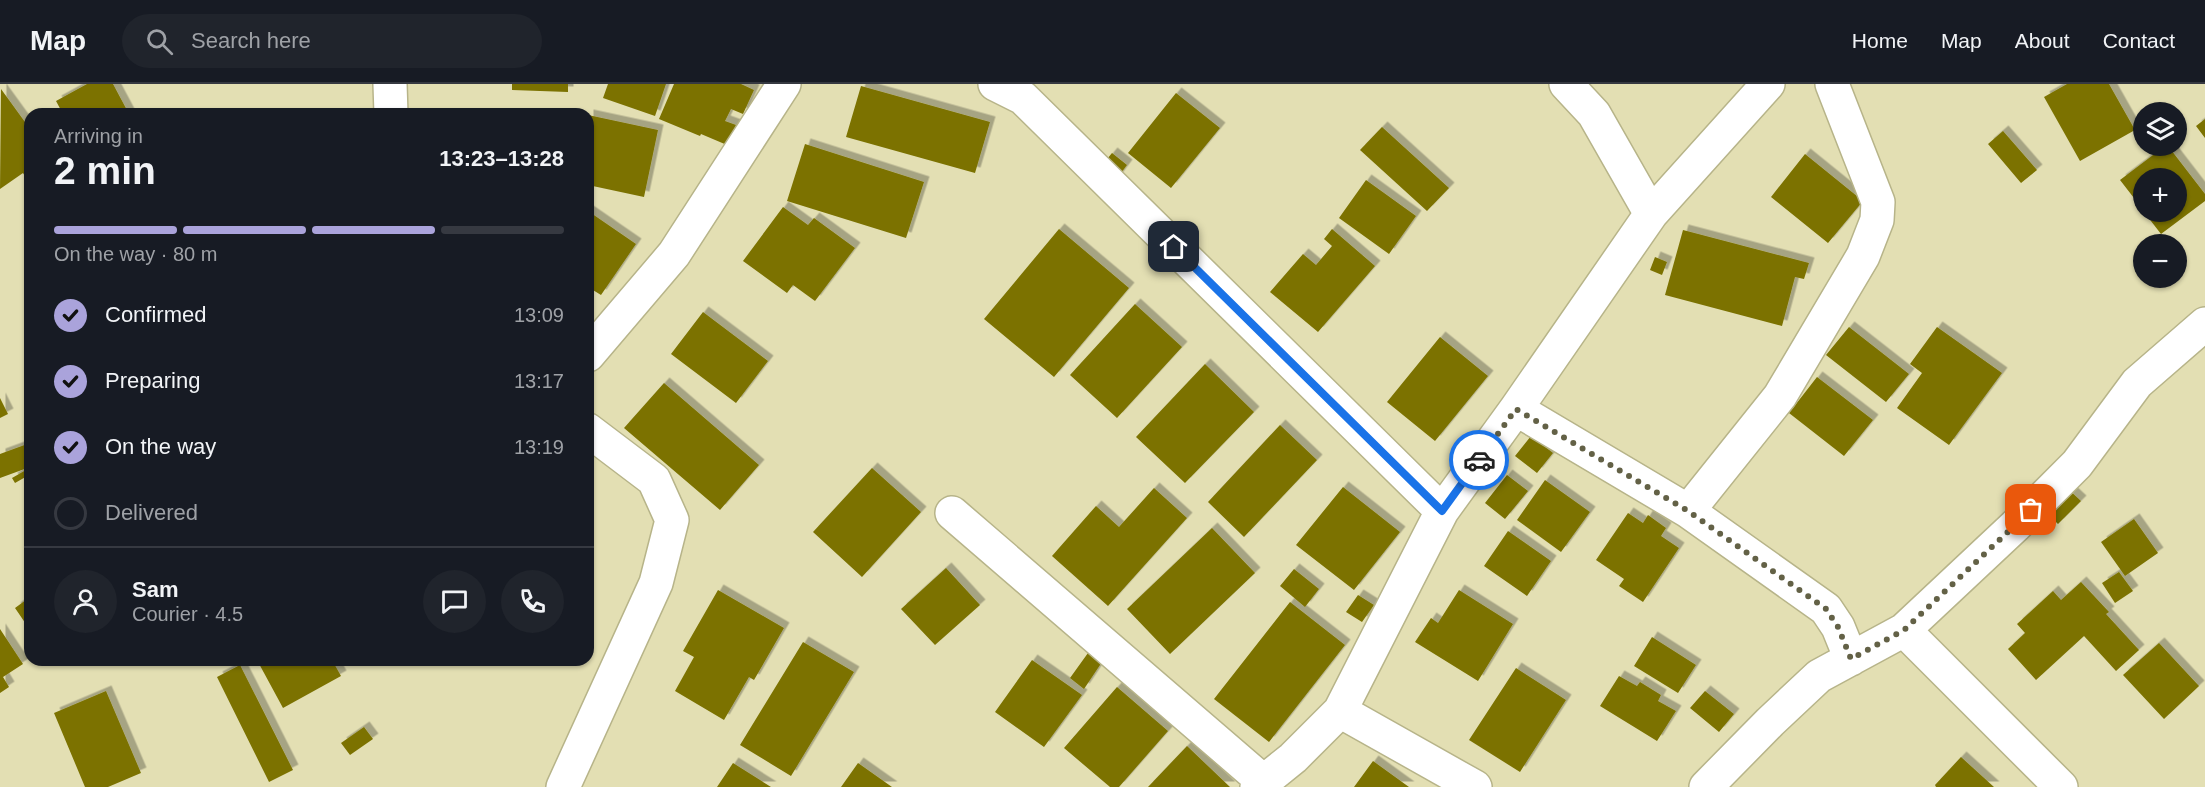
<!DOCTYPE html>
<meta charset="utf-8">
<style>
body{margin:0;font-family:Helvetica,sans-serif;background:#20242c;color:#f1f3f6;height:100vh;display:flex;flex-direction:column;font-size:22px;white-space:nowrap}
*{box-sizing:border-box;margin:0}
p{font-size:20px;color:#9ea1a6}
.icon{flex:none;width:33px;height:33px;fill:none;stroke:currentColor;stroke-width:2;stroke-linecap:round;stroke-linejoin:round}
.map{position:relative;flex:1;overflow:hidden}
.panel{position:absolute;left:24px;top:24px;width:570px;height:558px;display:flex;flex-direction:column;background:#171b24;border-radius:18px;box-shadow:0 2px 4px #0004}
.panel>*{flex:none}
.fabs{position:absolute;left:2133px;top:18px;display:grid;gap:12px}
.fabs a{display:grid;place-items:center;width:54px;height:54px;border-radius:50%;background:#171b24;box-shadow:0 2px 4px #0004;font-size:30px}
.pin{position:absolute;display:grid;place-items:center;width:51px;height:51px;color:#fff;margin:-26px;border-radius:12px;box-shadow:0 3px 9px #0006}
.courier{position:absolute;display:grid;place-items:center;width:60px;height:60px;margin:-30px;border:4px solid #1a73e8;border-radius:50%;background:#fff;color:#222;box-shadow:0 2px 8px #0007}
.headline em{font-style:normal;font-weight:600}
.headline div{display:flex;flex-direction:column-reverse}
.headline{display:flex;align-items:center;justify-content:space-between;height:102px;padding:0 30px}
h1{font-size:39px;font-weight:600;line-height:45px}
.bar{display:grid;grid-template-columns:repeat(4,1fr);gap:9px 6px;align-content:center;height:72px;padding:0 30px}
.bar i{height:8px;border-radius:4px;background:#363941}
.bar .selected{background:#aaa3db}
.bar p{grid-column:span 4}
.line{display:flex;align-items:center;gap:15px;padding:0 30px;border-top:2px solid #363941}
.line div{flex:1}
.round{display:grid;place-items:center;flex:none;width:63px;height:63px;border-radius:32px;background:#20242c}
ol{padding:0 30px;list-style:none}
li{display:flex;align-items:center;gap:18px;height:66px}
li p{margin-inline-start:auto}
li .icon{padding:6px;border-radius:50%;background:#aaa3db;color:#111;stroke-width:4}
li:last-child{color:#9ea1a6}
li i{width:33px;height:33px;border:3px solid #363941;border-radius:50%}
header{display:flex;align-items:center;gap:36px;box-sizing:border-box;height:84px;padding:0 30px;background:#171b24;border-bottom:2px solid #363941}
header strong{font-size:28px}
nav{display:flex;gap:33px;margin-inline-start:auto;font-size:21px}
.search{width:420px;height:54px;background:#20242c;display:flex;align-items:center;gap:15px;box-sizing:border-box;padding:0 21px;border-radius:33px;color:#9ea1a6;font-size:22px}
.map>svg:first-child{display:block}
</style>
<header>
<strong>Map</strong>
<div class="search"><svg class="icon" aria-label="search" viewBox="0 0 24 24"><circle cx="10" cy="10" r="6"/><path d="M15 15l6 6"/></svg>Search here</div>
<nav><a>Home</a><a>Map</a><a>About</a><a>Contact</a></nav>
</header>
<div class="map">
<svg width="2205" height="703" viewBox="0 0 2205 703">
<defs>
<filter id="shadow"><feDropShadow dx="5.5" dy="-5.5" stdDeviation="0" flood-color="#0004"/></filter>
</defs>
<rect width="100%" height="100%" fill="#e3dfb3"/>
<path fill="#7b7203" filter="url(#shadow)" d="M 87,0 L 113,0 L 129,30 L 63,30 L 56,17 Z
M 512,0 L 568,0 L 568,8 L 512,6 Z
M 608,0 L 666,0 L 655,32 L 603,14 Z
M 674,0 L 741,0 L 754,6 L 743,30 L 731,25 L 725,37 L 736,41 L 727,61 L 701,50 L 700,52 L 659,35 Z
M 2067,0 L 2109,0 L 2135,46 L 2080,77 L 2044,13 Z
M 861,2 L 990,38 L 975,89 L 846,53 Z
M 1,5 L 30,45 L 30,100 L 23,89 L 0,105 Z
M 1176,9 L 1220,44 L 1171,104 L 1128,69 Z
M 588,31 L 658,46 L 644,113 L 588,101 Z
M 2205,35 L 2205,54 L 2196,42 Z
M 1382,43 L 1449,104 L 1427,127 L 1360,66 Z
M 2003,47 L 2037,86 L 2021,99 L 1988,60 Z
M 805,60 L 924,98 L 906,154 L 787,117 Z
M 2165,62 L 2168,62 L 2205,110 L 2205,117 L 2161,150 L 2144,128 L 2176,128 L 2176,94 L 2144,94 L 2144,127 L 2120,96 Z
M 1112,69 L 1127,81 L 1115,97 L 1099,85 Z
M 1805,70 L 1863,117 L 1828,159 L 1771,113 Z
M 1366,96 L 1416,132 L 1389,170 L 1339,134 Z
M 783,123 L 808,141 L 814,134 L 855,164 L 815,217 L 793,201 L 787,209 L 743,177 Z
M 588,127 L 636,160 L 601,211 L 588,203 Z
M 1059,145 L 1129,204 L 1054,293 L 984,235 Z
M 1332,145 L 1375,182 L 1318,248 L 1270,208 L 1303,170 L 1316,181 L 1332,162 L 1324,155 Z
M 1683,146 L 1809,179 L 1804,195 L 1795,193 L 1782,242 L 1665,211 Z
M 1655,173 L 1667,178 L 1662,191 L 1650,186 Z
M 1135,220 L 1182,263 L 1117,334 L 1070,291 Z
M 703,228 L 768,277 L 736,319 L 671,270 Z
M 1849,243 L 1909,290 L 1886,318 L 1826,271 Z
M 1937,243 L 2002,289 L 1949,361 L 1897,324 L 1922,289 L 1910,280 Z
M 1440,253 L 1488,292 L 1435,357 L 1387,318 Z
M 1205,280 L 1254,328 L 1185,399 L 1136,353 Z
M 1817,293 L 1873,336 L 1844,372 L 1789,329 Z
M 664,299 L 759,381 L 720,426 L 624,344 Z
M 0,314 L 8,330 L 0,334 Z
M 1280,341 L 1317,376 L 1244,453 L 1208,418 Z
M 1531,352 L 1553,369 L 1537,389 L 1515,372 Z
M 30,359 L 30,383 L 0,394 L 0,370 Z
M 872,384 L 921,428 L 862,493 L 813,448 Z
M 26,386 L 29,391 L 15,399 L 12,394 Z
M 1507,391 L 1528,407 L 1505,435 L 1485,419 Z
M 1545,396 L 1590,428 L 1561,468 L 1517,436 Z
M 1343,403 L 1400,448 L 1354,506 L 1296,461 Z
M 1154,404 L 1187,434 L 1108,522 L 1052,472 L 1096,422 L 1119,443 Z
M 2067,404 L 2081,417 L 2058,440 L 2044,426 Z
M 1628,429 L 1643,439 L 1648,431 L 1666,444 L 1661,452 L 1679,464 L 1643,518 L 1619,502 L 1624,495 L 1596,476 Z
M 2134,435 L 2158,469 L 2125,492 L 2101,458 Z
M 1212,444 L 1255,489 L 1170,570 L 1127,525 Z
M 1508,447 L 1551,477 L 1527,512 L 1484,482 Z
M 946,484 L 980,521 L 935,561 L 901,525 Z
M 1294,485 L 1319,505 L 1305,523 L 1280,502 Z
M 2119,488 L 2133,507 L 2115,519 L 2102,499 Z
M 2081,498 L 2109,528 L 2106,530 L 2139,566 L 2116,587 L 2084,552 L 2036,596 L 2008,565 L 2025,549 L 2017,540 L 2053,507 L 2061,516 Z
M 718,506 L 784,544 L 754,596 L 749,593 L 724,636 L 675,607 L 694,573 L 683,567 Z
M 1459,506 L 1513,540 L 1478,597 L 1415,558 L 1431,534 L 1438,539 Z
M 1358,511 L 1374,521 L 1362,538 L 1346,528 Z
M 30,513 L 30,546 L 15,524 Z
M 1290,518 L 1345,561 L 1269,658 L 1214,615 Z
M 0,545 L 23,580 L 3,593 L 9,603 L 0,609 Z
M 1652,553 L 1696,581 L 1678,609 L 1634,582 Z
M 803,558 L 854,588 L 791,692 L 740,661 Z
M 2159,559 L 2199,602 L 2164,635 L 2123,591 Z
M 1088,569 L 1102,578 L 1084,605 L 1070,594 Z
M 257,576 L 332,576 L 341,592 L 283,624 Z
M 1032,576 L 1082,611 L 1044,663 L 995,628 Z
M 240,581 L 293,686 L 269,698 L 217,593 Z
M 1516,584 L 1566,616 L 1520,688 L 1469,656 Z
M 1619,592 L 1637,602 L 1640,598 L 1661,611 L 1658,617 L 1676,627 L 1657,657 L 1600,622 Z
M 1117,603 L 1168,647 L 1119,703 L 1110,703 L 1064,664 Z
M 106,607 L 141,689 L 108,703 L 85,703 L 54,629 Z
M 1705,607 L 1734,630 L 1719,648 L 1690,624 Z
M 364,643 L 373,655 L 350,671 L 341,659 Z
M 1187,662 L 1230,703 L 1148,703 Z
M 1961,673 L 1994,703 L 1936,703 L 1935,701 Z
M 1373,677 L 1409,703 L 1354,703 Z
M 733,679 L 771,703 L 717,703 Z
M 858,679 L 892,703 L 841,703 Z"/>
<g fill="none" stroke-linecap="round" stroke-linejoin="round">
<g stroke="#b7b489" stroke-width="36">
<path id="minor" d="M 390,0 L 391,30
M 995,0 L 1023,14 L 1442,427
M 1566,0 L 1594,30 L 1651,130
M 588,271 L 674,170 L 784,0
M 1516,325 L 1688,427 L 1826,525 L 1838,543 L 1851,575
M 1688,427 L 1780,312 L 1863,172 L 1877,136 L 1878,118 L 1832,0
M 952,429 L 1264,698
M 1904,546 L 2061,703
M 1340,627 L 1475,703
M 563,703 L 656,499 L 672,436 L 654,396 L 588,346
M 1257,703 L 1293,674 L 1340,627 L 1442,427 L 1516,325 L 1651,130 L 1768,0
M 1706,703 L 1770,638 L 1819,592 L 1904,546 L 2015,442 L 2077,380 L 2137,299 L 2205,240"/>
</g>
<use href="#minor" stroke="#fff" stroke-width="33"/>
</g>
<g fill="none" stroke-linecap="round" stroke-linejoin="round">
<path stroke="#636146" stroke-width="6" stroke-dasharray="0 10.8" d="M 1479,376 L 1516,325 L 1688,427 L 1826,525 L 1838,543 L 1851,575 L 1904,546 L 2031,426"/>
<path stroke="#1a73e8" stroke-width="8" d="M 1174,163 L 1442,427 L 1479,376"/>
</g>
</svg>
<div class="fabs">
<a><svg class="icon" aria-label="layers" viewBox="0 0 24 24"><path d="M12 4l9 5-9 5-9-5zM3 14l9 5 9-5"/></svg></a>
<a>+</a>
<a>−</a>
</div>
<div class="pin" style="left:2031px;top:426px;background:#ea580c"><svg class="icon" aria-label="bag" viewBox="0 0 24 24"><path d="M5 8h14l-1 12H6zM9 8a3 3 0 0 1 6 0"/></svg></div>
<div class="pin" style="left:1174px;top:163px;background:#1f2937"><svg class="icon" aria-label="home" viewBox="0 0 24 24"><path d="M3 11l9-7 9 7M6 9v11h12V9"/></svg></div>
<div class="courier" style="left:1479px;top:376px"><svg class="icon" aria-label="car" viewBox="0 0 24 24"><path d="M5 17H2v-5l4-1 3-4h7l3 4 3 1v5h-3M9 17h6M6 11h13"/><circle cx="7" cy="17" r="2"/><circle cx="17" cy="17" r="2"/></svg></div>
<section class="panel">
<div class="headline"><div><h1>2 min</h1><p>Arriving in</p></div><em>13:23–13:28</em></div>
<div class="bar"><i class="selected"></i><i class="selected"></i><i class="selected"></i><i></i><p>On the way · 80 m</p></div>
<ol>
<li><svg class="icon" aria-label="check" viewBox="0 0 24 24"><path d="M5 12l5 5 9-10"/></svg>Confirmed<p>13:09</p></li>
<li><svg class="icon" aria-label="check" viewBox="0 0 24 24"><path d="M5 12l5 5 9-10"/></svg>Preparing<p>13:17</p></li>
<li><svg class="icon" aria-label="check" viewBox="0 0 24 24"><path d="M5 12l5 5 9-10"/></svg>On the way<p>13:19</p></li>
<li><i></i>Delivered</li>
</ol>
<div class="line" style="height:108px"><a class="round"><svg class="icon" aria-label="person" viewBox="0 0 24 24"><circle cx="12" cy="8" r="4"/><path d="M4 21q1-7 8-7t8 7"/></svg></a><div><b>Sam</b><p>Courier · 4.5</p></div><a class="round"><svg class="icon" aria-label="chat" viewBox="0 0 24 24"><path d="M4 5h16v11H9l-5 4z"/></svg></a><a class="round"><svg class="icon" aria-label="phone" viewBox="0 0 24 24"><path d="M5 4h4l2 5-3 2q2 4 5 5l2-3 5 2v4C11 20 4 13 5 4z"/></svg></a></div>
</section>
</div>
